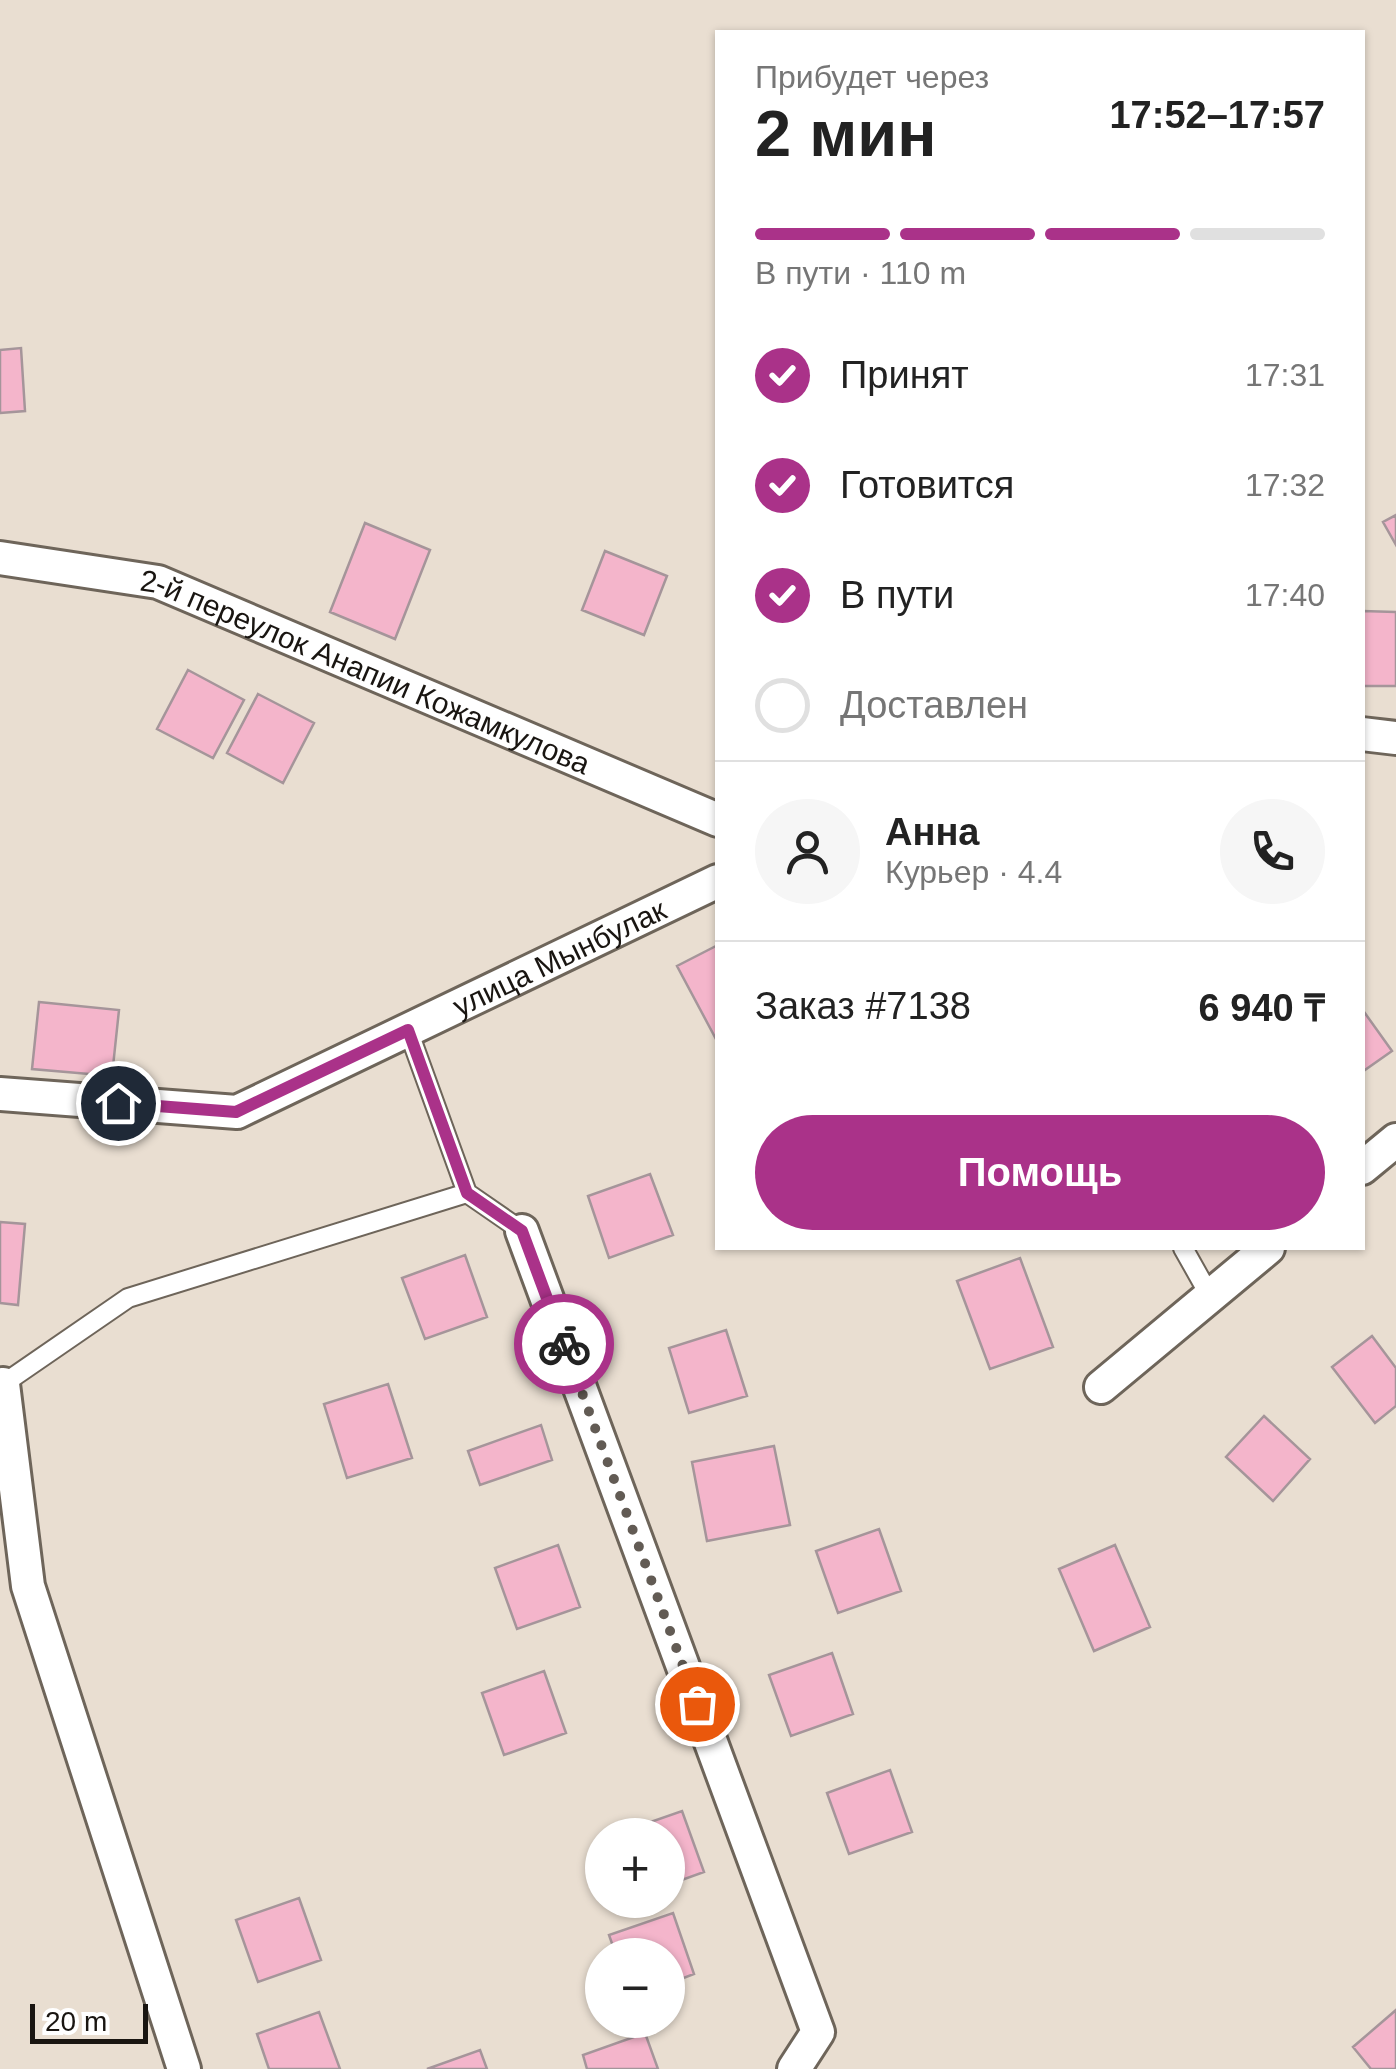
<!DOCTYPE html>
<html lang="ru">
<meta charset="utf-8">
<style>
body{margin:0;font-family:Helvetica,sans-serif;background:#f6f6f6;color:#222;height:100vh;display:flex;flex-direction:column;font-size:38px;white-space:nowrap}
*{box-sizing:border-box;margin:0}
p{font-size:32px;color:#767676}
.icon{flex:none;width:55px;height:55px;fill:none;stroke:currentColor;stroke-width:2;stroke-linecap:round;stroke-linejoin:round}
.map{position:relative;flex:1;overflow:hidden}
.sheet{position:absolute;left:715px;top:30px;width:650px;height:1220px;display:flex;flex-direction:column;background:#fff;border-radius:0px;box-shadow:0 2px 8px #0004}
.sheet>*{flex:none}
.tools{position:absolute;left:585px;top:1818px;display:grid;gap:20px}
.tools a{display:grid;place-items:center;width:100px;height:100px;border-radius:50%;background:#fff;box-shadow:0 2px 8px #0004;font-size:50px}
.scale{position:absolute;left:30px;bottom:25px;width:118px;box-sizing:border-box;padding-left:10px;border:5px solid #191511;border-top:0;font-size:28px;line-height:35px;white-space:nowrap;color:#191511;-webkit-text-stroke:8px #fff;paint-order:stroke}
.pin{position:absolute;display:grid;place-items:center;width:85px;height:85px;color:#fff;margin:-42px;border:5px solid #fff;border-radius:50%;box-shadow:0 2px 10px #0007}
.courier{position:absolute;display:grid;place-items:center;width:100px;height:100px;margin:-50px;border:8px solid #aa3289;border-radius:50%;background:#fff;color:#222;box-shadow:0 2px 12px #0007}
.overview em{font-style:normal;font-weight:800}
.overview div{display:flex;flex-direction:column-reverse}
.overview{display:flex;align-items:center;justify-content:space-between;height:170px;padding:0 40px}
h1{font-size:65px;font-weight:800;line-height:75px}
.bar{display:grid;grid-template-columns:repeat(4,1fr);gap:15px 10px;align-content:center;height:120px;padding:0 40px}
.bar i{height:12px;border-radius:8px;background:#e0e0e0}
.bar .active{background:#aa3289}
.bar p{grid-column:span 4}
.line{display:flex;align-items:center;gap:25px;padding:0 40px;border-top:2px solid #e0e0e0}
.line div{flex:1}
.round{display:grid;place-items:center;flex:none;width:105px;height:105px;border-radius:52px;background:#f6f6f6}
ol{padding:0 40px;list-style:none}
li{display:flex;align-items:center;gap:30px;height:110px}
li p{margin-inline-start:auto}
li .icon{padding:10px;border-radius:50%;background:#aa3289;color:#fff;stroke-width:4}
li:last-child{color:#767676}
li i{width:55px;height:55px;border:5px solid #e0e0e0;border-radius:50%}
.action{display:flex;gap:20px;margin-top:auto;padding:20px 40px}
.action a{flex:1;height:115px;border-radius:60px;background:#aa3289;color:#fff;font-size:40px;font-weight:800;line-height:115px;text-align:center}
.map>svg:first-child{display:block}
</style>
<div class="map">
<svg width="1396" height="2069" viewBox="0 0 1396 2069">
<rect width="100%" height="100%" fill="#e9ded1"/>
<path fill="#f4b5cb" stroke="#a5959a" stroke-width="2.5" d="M 21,348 L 25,411 L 0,413 L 0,350 Z
M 1396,515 L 1396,545 L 1383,522 Z
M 365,523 L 430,550 L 395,639 L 330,612 Z
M 605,551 L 667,576 L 644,635 L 582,610 Z
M 1362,611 L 1396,612 L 1396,686 L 1362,686 Z
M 188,670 L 244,700 L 213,758 L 157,729 Z
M 258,694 L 314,723 L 283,783 L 227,753 Z
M 718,945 L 718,1041 L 717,1041 L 677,966 Z
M 39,1002 L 119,1010 L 112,1076 L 32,1069 Z
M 1362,1009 L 1392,1051 L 1362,1072 Z
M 650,1174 L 673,1235 L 609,1258 L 588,1196 Z
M 0,1222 L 25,1224 L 18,1305 L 0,1303 Z
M 465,1255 L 487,1317 L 425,1339 L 402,1278 Z
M 1020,1258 L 1053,1347 L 990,1369 L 957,1281 Z
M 726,1330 L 747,1396 L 689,1413 L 669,1348 Z
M 1372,1336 L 1396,1368 L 1396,1406 L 1375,1423 L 1332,1367 Z
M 388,1384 L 412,1458 L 347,1478 L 324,1404 Z
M 1264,1416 L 1310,1459 L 1273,1501 L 1226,1457 Z
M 541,1425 L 552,1460 L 480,1485 L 468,1451 Z
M 774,1446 L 790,1525 L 707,1541 L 692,1462 Z
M 879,1529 L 901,1591 L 838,1613 L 816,1551 Z
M 558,1545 L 580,1607 L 517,1629 L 495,1568 Z
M 1115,1545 L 1150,1627 L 1094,1651 L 1059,1569 Z
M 832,1653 L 853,1714 L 791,1736 L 769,1675 Z
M 544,1671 L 566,1733 L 504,1755 L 482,1693 Z
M 890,1770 L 912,1832 L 849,1854 L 827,1793 Z
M 682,1811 L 704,1872 L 668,1885 L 668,1835 L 619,1833 Z
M 299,1898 L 321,1960 L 258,1982 L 236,1920 Z
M 673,1913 L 694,1974 L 668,1984 L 668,1955 L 616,1955 L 609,1935 Z
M 1396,2010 L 1396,2069 L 1371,2069 L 1353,2047 Z
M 319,2012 L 340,2069 L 269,2069 L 257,2034 Z
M 645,2033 L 658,2069 L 587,2069 L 583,2055 Z
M 480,2050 L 487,2069 L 427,2069 Z"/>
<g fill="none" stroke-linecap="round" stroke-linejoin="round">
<g stroke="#6e655a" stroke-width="22">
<path id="lane" d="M 408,1030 L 467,1193 L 522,1231
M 1183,1248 L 1210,1296
M 3,1384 L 128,1298 L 467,1193"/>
</g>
<g stroke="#6e655a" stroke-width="38">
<g id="street">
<path id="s1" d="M 0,558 L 158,582 L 718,820"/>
<path d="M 1362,734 L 1396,738"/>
<path id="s2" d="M 0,1094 L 237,1112 L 718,881"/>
<path d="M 1362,1168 L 1396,1140"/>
<path d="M 522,1231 L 818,2032 L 794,2069"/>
<path d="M 3,1384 L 28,1586 L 184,2069"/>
<path d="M 1101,1387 L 1268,1248"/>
</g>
</g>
<use href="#lane" stroke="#fff" stroke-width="18"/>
<use href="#street" stroke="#fff" stroke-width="32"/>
</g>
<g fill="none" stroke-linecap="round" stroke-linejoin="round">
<path stroke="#625b54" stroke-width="10" stroke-dasharray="0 18" d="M 564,1344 L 697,1704"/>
<path stroke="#aa3289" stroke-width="12" d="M 118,1103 L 236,1112 L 408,1030 L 467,1193 L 522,1231 L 564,1344"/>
</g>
<g text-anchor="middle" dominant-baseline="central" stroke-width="8" stroke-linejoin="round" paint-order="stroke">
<g font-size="30" fill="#191511" stroke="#fff">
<text stroke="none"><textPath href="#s1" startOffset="385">2-й переулок Анапии Кожамкулова</textPath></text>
<text stroke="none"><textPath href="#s2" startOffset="595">улица Мынбулак</textPath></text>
</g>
</g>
</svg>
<div class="tools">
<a>+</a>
<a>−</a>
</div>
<div class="scale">20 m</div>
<div class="pin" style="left:697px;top:1704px;background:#ea580c"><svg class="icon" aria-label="bag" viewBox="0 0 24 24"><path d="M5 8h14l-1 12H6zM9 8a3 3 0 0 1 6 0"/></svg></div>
<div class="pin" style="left:118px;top:1103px;background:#1f2937"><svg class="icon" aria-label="home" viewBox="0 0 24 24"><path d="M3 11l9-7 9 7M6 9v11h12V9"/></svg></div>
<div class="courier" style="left:564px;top:1344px"><svg class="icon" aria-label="bike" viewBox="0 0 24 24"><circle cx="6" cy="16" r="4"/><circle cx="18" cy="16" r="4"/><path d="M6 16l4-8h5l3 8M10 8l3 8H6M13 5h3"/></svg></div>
<section class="sheet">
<div class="overview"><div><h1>2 мин</h1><p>Прибудет через</p></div><em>17:52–17:57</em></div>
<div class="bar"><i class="active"></i><i class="active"></i><i class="active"></i><i></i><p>В пути · 110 m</p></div>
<ol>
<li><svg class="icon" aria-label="check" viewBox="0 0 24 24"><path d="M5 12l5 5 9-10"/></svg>Принят<p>17:31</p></li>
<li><svg class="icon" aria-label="check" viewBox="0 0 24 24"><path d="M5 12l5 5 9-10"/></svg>Готовится<p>17:32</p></li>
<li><svg class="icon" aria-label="check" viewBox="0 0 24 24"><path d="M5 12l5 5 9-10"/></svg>В пути<p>17:40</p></li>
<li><i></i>Доставлен</li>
</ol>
<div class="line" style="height:180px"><a class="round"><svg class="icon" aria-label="person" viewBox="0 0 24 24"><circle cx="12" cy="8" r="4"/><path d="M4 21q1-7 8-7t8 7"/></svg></a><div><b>Анна</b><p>Курьер · 4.4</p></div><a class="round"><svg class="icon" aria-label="phone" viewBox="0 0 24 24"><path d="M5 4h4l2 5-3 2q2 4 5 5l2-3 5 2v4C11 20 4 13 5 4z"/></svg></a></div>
<div class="line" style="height:130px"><div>Заказ #7138</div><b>6 940 ₸</b></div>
<div class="action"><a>Помощь</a></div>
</section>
</div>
